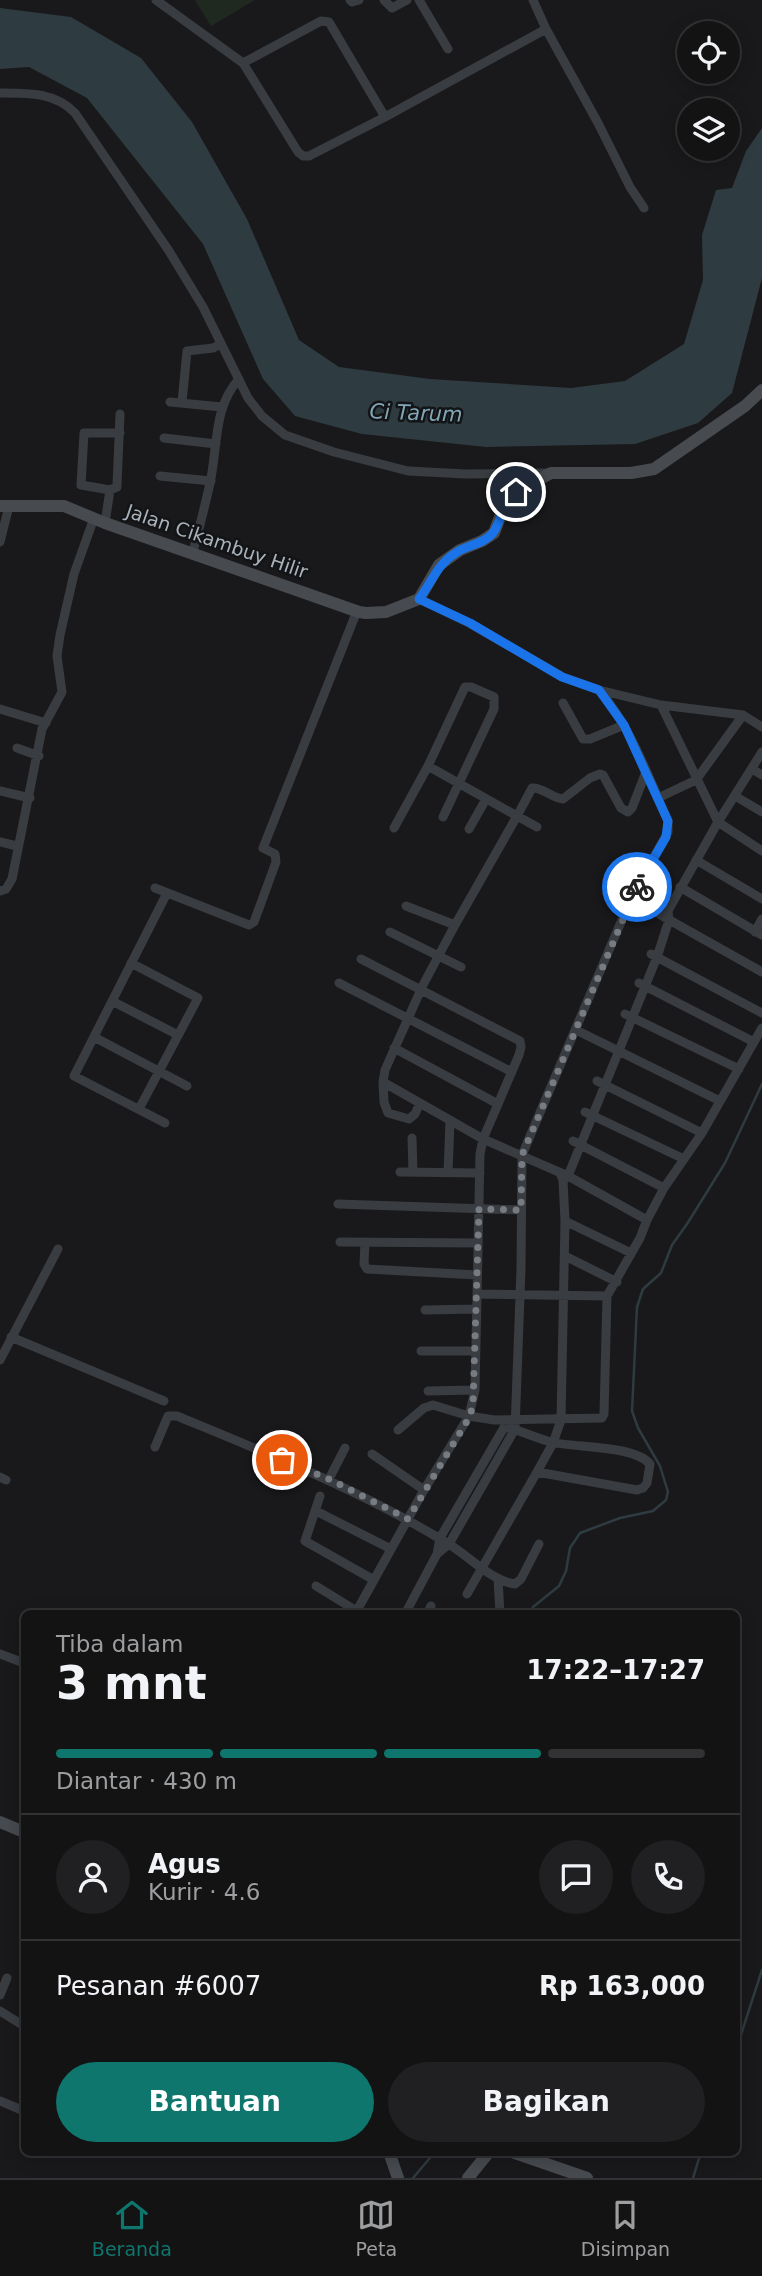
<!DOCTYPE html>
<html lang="id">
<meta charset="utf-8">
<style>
body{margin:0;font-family:"DejaVu Sans",sans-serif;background:#202022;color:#f1f3f6;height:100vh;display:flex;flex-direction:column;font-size:26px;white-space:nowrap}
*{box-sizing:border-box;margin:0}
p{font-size:23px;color:#9d9ea0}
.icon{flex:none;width:38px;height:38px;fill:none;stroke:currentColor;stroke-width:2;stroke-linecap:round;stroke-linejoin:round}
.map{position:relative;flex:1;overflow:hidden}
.drawer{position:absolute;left:21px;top:1610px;width:719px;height:546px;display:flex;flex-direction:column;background:#131314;border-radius:10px;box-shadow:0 4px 18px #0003,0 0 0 2px #323234}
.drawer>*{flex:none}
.controls{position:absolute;left:677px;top:21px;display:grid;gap:14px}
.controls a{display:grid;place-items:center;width:63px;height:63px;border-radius:50%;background:#131314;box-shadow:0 4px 18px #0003,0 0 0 2px #323234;font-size:35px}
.pin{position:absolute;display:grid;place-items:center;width:60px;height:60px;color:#fff;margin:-30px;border:4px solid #fff;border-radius:50%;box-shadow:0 2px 7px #0007}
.courier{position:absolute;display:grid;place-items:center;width:70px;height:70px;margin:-35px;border:5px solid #1a73e8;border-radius:50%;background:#fff;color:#222;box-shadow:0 2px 9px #0007}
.summary em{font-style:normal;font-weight:700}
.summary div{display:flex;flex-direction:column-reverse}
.summary{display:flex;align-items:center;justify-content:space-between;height:119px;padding:0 35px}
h1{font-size:46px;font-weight:700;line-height:52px}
.bar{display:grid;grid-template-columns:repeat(4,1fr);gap:10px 7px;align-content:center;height:84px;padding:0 35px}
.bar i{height:9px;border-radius:5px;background:#323234}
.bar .selected{background:#0f766e}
.bar p{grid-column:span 4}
.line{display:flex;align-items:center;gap:18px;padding:0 35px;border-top:2px solid #323234}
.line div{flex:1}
.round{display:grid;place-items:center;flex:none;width:74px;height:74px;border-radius:37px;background:#202022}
.cta{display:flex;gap:14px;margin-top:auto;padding:14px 35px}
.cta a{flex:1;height:80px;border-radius:42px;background:#0f766e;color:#fff;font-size:28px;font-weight:700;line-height:80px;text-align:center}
.cta a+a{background:#202022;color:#f1f3f6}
.tab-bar{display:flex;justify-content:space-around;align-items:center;height:98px;border-top:2px solid #323234;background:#131314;font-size:19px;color:#9d9ea0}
.tab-bar a{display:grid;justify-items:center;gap:4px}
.tab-bar .selected{color:#0f766e}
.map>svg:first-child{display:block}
</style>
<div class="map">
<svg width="762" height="2178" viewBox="0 0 762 2178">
<rect width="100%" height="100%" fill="#19191b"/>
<path fill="#202920" d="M 195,0 L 255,0 L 211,26 Z"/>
<path fill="#2e3b40" d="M 0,8 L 71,17 L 141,58 L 192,122 L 247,219 L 299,340 L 339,367 L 430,379 L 571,388 L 625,381 L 684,344 L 703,280 L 702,235 L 716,190 L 732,188 L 746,151 L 762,128 L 762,278 L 732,393 L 698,423 L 635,444 L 486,447 L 362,434 L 295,416 L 263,379 L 203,244 L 87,98 L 29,67 L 0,69 Z"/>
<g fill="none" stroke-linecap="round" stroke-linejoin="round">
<path stroke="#2e3b40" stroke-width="2.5" d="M 532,1614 L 533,1607 L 559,1586 L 566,1571 L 570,1548 L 580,1533 L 620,1518 L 653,1511 L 666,1500 L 668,1492 L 660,1466 L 638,1428 L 632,1411 L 637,1307 L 643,1289 L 661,1273 L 672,1245 L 687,1224 L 725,1163 L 762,1084
M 737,2047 L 762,1970
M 413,2178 L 435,2152
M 693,2178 L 701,2152"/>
<path stroke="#393c40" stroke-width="9" d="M 156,0 L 243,63 L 298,152 L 303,156 L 309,156 L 385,117 L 546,29 L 533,0
M 350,0 L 352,2 L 359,0
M 384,0 L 392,8 L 407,0
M 419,0 L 448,49
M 546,29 L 598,123 L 630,187 L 644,208
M 243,63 L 321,21 L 329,22 L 385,117
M 0,93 C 27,93 55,92 75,113 L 169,251 L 203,307 L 248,398 L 262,416 L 285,435 L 334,452 L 408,471 L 466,474 L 549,473
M 170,402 L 222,407
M 182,402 L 187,351 L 213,348 L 221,344
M 120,433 L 84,433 L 81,485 L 110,490 L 117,487 L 117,485 L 120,414
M 164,438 L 216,444
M 160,476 L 211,481
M 105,523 L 110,490
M 0,542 L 9,506
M 193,552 C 199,529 205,506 210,483 C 218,447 213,407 239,379
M 419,599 L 469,623 L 563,677 L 599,690 L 661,705 L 743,715 L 762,727
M 563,703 L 583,739 L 590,739 L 624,725
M 661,705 L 718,822 L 762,851
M 0,709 L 46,723
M 17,748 L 39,756
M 428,766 L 465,687 L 471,687 L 494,697 L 494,709 L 443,817
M 752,769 L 762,775
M 0,791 L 30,798
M 735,796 L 762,812
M 658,798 L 696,780 L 743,715
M 394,828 L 428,766 L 517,816 L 532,788 C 543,787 551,798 563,799 L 590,778 L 600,774 L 603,775 L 621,808 L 628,812 L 632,808 L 646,772
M 469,829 L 486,799
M 0,842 L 17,846
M 696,860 L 762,899
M 680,887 L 762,935
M 155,888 L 249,925 L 254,922 L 276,862 L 275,854 L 263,848 L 357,611
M 0,891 L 6,889 L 12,879 L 42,729 L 62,692 L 57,656 L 60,635 L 74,574 L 94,518
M 632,896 L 664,917 L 762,972
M 406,906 L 455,925
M 665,916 L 718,822 L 762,752
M 390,932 L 461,967
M 755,932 L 762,919
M 651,954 L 762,1013
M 361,959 L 520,1041 L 521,1047 L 519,1055 L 483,1139 L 568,1176 L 647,1220 L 640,1238 L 607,1296 L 604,1414 L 602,1418 L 494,1420 L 469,1416 L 433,1405 L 424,1408 L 398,1430
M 131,963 L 198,998 L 139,1109
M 339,983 L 512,1072
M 639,983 L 754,1042
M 112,1001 L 178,1035
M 625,1014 L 739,1069
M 576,1030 L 720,1101
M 94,1037 L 187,1086
M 394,1048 L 498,1104
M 597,1081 L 702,1133
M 383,1082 L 384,1102 L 388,1113 L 409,1119 L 415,1114 L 420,1103
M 585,1112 L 684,1159
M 165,1123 L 74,1076 L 167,893
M 412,1138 L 413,1172
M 573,1141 L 664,1188
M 400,1172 L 480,1173
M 448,1173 L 450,1121
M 564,1180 L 568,1176 L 657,957 L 669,920 L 668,912
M 338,1204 L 521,1210
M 647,1220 L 664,1188 L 702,1133 L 762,1028
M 565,1221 L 631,1253
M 340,1242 L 477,1243
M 365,1242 L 364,1264 L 367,1269 L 477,1275
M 565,1256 L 617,1282
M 477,1294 L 607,1296
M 425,1310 L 477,1309
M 11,1337 L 164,1401
M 421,1351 L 476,1351
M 0,1360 L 58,1249
M 428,1391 L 475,1390 L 480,1154 L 483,1139 L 383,1082 L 385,1070 L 423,985 L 455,925 L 517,816 L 537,827
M 504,1427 C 521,1430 535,1438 551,1442 C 575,1448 634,1445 650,1464 L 647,1483 L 643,1488 L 637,1490 L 537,1472
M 155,1447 L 168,1416 L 177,1416 C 269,1454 362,1491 447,1543 C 468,1555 491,1581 515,1584 L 521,1579 L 539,1544
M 372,1454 L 424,1490
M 0,1477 L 6,1480
M 329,1479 L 345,1448
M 320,1496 L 305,1541 L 374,1580
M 316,1511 L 391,1549
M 437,1554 L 449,1544 L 515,1429 L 521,1269 L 522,1155 L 632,896 L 668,832 L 668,821 C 648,776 631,727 599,690
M 498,1578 L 500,1614
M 316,1586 L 360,1613
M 467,1594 L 537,1472 L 553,1443 L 561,1420 L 565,1221 L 563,1180 L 560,1173
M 355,1614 L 424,1490 L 469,1416 L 475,1390
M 405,1614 L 437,1554 L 440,1538 L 506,1424
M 427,1614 L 431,1606
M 0,1654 L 24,1663
M 0,1995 L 7,1978
M 0,2011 L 24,2026
M 0,2101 L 24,2111"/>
<path stroke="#474b50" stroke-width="12" d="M 0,506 L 64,506 L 105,523 L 359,612 L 366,613 L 386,612 L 419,599 L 439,565 L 460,550 L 482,541 L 494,533 L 506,501 L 516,492 L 551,473 L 631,473 L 654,469 L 745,406 L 762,390
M 0,1822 L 24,1832
M 389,2152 L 398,2178
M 512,2152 L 587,2178
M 468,2178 L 489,2152"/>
</g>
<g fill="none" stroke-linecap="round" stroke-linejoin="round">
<path stroke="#777c83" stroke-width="7" stroke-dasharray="0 12.6" d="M 282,1460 L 329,1479 L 408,1519 L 470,1416 L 473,1404 L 479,1209 L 521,1210 L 522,1155 L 637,887"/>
<path stroke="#1a73e8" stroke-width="9" d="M 516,492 C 501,502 503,521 492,534 C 483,544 468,545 457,552 C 436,565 433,581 419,599 L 470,623 L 562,677 L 599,690 L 624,725 L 668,821 L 666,837 L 637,887"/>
</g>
<g text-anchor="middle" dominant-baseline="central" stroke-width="5" stroke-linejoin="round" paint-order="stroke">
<g font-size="19" fill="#aab2bb" stroke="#131416">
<text transform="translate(217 541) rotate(19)">Jalan Cikambuy Hilir</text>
</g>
<g font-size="21" font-style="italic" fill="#81a6b7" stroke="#131416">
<text transform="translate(416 413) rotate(2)">Ci Tarum</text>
</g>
</g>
</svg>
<div class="controls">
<a><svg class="icon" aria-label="locate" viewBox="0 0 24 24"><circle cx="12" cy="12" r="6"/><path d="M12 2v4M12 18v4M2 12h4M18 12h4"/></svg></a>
<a><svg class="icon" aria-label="layers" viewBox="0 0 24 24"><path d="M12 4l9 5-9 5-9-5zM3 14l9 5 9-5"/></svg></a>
</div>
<div class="pin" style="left:282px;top:1460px;background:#ea580c"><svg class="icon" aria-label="bag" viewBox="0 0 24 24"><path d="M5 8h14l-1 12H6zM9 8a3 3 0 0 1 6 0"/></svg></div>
<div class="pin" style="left:516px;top:492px;background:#1f2937"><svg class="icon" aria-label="home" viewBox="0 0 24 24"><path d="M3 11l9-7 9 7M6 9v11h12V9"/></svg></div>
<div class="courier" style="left:637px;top:887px"><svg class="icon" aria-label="bike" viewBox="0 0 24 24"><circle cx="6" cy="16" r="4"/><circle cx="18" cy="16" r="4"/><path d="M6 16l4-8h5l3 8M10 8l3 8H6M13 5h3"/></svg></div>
<section class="drawer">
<div class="summary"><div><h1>3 mnt</h1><p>Tiba dalam</p></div><em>17:22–17:27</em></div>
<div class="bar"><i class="selected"></i><i class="selected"></i><i class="selected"></i><i></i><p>Diantar · 430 m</p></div>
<div class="line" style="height:126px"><a class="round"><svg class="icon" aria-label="person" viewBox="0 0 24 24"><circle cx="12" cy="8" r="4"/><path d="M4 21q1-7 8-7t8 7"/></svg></a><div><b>Agus</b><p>Kurir · 4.6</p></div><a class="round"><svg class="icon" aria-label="chat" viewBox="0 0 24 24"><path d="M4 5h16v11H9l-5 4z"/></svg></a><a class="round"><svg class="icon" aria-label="phone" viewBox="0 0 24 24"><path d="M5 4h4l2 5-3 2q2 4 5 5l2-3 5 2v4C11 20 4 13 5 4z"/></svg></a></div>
<div class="line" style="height:91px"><div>Pesanan #6007</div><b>Rp 163,000</b></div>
<div class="cta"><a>Bantuan</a><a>Bagikan</a></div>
</section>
</div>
<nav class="tab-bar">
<a class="selected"><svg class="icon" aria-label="home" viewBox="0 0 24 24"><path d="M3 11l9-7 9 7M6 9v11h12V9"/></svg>Beranda</a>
<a><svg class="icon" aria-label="map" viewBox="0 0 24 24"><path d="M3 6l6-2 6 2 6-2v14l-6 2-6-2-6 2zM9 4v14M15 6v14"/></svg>Peta</a>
<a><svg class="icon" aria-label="saved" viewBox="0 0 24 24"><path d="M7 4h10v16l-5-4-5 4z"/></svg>Disimpan</a>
</nav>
